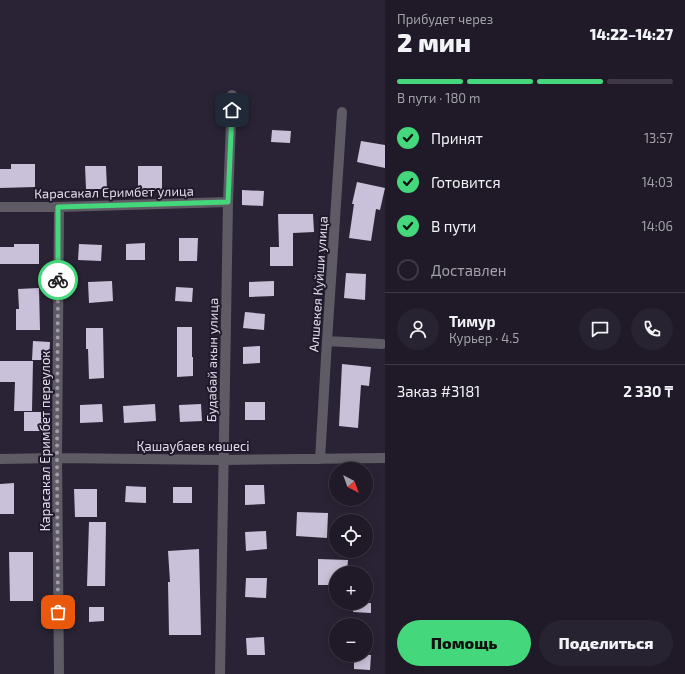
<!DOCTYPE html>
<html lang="ru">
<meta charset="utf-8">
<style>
body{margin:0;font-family:"Exo 2",sans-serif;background:#282330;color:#f1f3f6;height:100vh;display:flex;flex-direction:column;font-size:15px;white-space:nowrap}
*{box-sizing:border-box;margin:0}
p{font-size:13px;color:#a2a1a8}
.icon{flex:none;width:22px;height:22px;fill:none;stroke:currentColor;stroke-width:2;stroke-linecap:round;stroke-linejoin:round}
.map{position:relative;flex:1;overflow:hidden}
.panel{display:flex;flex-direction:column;background:#201a28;width:300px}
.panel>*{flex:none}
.needle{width:26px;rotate:139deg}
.controls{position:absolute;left:329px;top:462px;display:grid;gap:8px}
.controls a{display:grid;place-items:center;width:44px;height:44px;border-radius:50%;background:#201a28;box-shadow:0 2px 10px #0003,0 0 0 1px #3d3845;font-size:20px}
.pin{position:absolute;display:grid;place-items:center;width:34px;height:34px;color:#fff;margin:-17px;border-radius:8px;box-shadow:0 2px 6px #0006}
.courier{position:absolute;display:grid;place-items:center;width:40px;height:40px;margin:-20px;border:3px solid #44d77b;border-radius:50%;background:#fff;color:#222;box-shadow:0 1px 5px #0007}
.headline em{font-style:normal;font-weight:800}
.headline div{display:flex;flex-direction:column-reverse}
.headline{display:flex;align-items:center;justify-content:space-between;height:68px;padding:0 12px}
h1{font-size:26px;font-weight:800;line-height:30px}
.bar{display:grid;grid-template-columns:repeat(4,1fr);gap:6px 4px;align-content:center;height:48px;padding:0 12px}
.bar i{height:5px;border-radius:3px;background:#3d3845}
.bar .on{background:#44d77b}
.bar p{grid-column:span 4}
.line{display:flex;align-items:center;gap:10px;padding:0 12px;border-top:1px solid #3d3845}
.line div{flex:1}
.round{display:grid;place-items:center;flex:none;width:42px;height:42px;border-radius:21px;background:#282330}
ol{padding:0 12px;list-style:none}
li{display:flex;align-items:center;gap:12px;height:44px}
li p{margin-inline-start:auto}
li .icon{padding:4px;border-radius:50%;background:#44d77b;color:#111;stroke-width:4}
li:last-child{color:#a2a1a8}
li i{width:22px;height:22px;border:2px solid #3d3845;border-radius:50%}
.button{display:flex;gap:8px;margin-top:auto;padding:8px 12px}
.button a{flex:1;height:46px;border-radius:24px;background:#44d77b;color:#111;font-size:16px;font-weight:800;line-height:46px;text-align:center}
.button a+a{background:#282330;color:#f1f3f6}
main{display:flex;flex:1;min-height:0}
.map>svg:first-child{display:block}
</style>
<main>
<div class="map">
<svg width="385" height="674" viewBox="0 0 385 674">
<rect width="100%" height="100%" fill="#2a2335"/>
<path fill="#c9c0d9" d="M 272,130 L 291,131 L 290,143 L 271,142 Z
M 361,141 L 385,145 L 385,168 L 357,162 Z
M 11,164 L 35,164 L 35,187 L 0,188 L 0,169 L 11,169 Z
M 85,166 L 106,166 L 107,189 L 86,189 Z
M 138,166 L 162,166 L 162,191 L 138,191 Z
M 357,182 L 385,188 L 380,210 L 376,209 L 371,241 L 349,238 L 354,204 L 352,204 Z
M 242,190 L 264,191 L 263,206 L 242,205 Z
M 278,214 L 313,214 L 314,232 L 293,233 L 293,266 L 270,266 L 270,247 L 279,247 Z
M 179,238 L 198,238 L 197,261 L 179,261 Z
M 145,243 L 145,260 L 126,260 L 126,244 Z
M 14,244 L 39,244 L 39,264 L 0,264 L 0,247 L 14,247 Z
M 79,244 L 102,245 L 101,261 L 78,260 Z
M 346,273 L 366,274 L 365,300 L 344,298 Z
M 112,281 L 113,301 L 89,303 L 88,282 Z
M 274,281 L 274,296 L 249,297 L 249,282 Z
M 176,287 L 193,288 L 192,302 L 175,301 Z
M 39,288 L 40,330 L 16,330 L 16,309 L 19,309 L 18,289 Z
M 245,312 L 265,314 L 264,330 L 243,328 Z
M 177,327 L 192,327 L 192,357 L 193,357 L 193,376 L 177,377 Z
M 86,328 L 103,328 L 104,378 L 89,379 L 88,349 L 86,349 Z
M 33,341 L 50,342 L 49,360 L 32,360 Z
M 260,346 L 260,363 L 243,364 L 243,347 Z
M 0,361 L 33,361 L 32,411 L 14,411 L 15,382 L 0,382 Z
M 342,364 L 371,367 L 369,386 L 361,385 L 358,428 L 339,426 Z
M 245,402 L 265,402 L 265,420 L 245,420 Z
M 102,404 L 103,422 L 80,423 L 80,405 Z
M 155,404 L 156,421 L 124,423 L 123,406 Z
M 201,404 L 202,421 L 180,422 L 179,405 Z
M 24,412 L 43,412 L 43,431 L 24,431 Z
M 14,483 L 14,514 L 0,514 L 0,484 Z
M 245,485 L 264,485 L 265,504 L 245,505 Z
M 126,486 L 146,487 L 146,503 L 125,502 Z
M 173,487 L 192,487 L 192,503 L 173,503 Z
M 74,489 L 97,489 L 97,517 L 75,517 Z
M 297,512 L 328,513 L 327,538 L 296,536 Z
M 89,522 L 106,522 L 105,586 L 87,586 Z
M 266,531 L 267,549 L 246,551 L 245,532 Z
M 199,549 L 201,635 L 169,635 L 168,582 L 170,582 L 168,551 Z
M 9,552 L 33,552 L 33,601 L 10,601 Z
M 318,559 L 348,560 L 347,573 L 336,573 L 336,585 L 318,585 Z
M 246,578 L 267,578 L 266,598 L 245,597 Z
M 354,603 L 371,603 L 371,613 L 353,612 Z
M 89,607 L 104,607 L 104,621 L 89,622 Z
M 264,637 L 265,655 L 247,655 L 246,638 Z
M 354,655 L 371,655 L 370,670 L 354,669 Z"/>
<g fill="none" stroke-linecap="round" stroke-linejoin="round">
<path stroke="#5f5b65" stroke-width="10" d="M 0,207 L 59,207 L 228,202
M 59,207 L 57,458 L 59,674
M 327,341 L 382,344
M 0,459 L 57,458 L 223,460 L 385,458
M 320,459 L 327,341 L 342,112
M 220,674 L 228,202 L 232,95"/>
</g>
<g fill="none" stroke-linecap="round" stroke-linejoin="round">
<path stroke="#a19baa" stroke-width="4" stroke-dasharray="0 7.2" d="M 58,280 L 57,458 L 58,612"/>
<path stroke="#44d77b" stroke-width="5" d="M 58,280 L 58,207 L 228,202 L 232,110"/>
</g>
<g text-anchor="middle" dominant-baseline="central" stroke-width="4" stroke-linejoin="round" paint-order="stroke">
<g font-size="13" fill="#e1dce9" stroke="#20192b">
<text transform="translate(114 192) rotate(-1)">Карасакал Еримбет улица</text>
<text transform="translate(318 284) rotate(-86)">Алшекея Куйши улица</text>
<text transform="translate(212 360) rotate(-89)">Будабай акын улица</text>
<text transform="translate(45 441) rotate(-90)">Карасакал Еримбет переулок</text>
<text x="193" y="446">Қашаубаев көшесі</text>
</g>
</g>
</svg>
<div class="controls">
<a><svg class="needle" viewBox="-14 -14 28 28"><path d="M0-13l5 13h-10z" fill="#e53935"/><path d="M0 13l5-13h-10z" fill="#a2a1a8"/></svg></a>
<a><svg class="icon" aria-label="locate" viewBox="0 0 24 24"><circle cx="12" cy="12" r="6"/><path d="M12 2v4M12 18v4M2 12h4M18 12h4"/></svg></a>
<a>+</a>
<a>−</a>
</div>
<div class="pin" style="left:58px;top:612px;background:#ea580c"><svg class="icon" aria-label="bag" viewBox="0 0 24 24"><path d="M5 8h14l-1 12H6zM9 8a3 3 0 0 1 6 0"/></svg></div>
<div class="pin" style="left:232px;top:110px;background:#1f2937"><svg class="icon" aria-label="home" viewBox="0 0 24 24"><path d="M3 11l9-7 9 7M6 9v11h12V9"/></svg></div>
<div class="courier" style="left:58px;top:280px"><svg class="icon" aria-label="bike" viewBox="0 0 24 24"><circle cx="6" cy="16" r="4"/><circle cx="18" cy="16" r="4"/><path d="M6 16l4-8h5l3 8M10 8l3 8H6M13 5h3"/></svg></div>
</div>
<section class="panel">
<div class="headline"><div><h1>2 мин</h1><p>Прибудет через</p></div><em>14:22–14:27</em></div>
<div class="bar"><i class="on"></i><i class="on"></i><i class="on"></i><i></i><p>В пути · 180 m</p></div>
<ol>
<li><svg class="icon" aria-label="check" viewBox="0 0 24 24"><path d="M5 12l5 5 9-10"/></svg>Принят<p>13:57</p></li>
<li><svg class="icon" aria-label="check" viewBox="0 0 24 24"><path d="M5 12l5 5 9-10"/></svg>Готовится<p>14:03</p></li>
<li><svg class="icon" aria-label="check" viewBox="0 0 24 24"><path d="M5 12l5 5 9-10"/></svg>В пути<p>14:06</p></li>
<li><i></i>Доставлен</li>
</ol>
<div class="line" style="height:72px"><a class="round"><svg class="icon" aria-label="person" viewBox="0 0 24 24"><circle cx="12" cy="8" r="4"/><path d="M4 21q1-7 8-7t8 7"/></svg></a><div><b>Тимур</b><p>Курьер · 4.5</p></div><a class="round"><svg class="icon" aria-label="chat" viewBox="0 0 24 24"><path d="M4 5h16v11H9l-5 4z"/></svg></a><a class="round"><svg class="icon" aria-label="phone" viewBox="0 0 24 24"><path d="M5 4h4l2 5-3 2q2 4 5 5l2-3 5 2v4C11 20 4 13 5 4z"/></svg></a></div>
<div class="line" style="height:52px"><div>Заказ #3181</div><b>2 330 ₸</b></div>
<div class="button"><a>Помощь</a><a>Поделиться</a></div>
</section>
</main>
